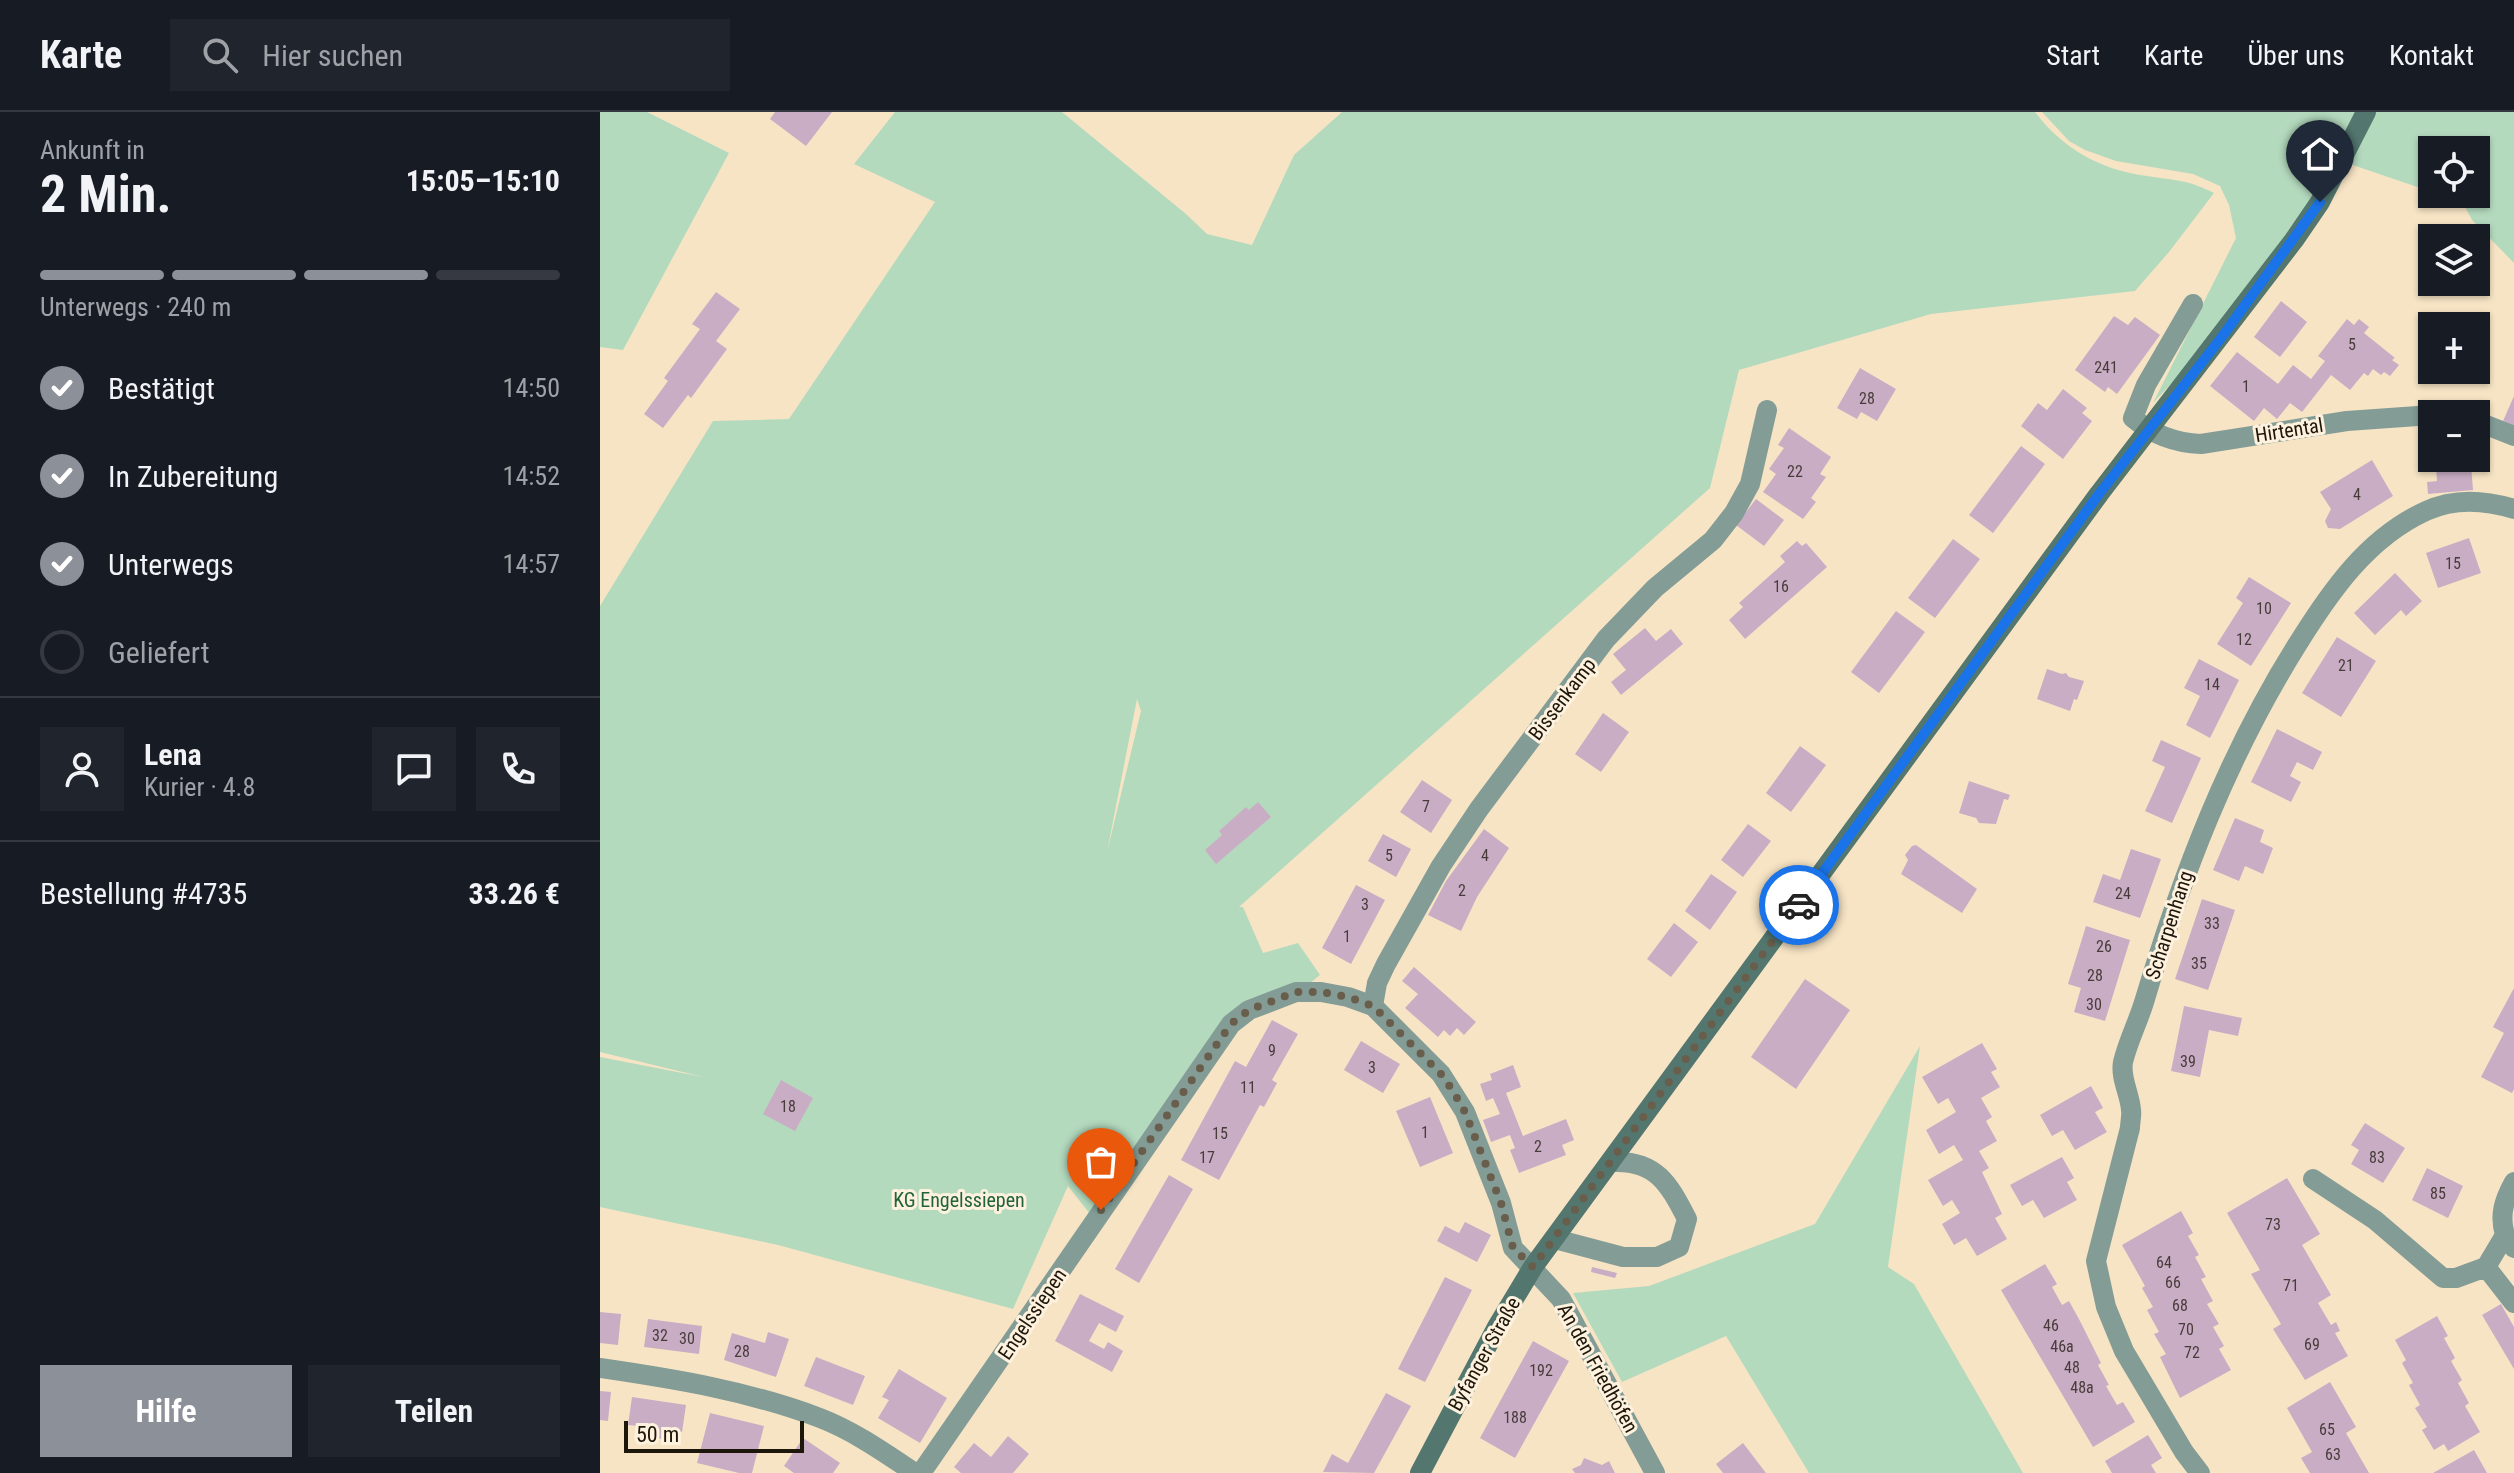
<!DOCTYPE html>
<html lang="de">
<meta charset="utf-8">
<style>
body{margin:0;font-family:"Roboto Condensed",sans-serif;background:#20242c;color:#f1f3f6;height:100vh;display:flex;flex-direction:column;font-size:30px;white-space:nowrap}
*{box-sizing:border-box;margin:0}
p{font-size:26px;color:#9ea1a6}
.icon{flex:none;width:44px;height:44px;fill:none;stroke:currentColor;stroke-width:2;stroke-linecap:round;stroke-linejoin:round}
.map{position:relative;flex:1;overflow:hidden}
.drawer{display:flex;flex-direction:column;background:#171b24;width:600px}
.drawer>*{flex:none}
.buttons{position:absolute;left:1818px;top:24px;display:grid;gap:16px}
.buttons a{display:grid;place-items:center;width:72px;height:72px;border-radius:0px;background:#171b24;box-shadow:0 2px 6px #0004;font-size:40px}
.scale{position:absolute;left:24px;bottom:20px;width:180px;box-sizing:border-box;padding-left:8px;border:4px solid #1d160b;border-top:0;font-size:22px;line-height:28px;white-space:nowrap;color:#1d160b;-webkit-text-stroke:6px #fef2df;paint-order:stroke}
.pin{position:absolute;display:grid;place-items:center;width:68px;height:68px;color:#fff;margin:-82px -34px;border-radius:50% 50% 50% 0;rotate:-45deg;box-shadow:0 0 8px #0007}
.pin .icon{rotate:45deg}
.courier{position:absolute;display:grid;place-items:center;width:80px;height:80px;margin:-40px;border:6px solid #1a73e8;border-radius:50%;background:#fff;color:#222;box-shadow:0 2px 10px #0007}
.head em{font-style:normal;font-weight:700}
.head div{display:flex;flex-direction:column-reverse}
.head{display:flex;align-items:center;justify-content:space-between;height:136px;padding:0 40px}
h1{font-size:52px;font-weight:700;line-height:60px}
.bar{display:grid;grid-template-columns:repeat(4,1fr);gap:12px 8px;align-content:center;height:96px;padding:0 40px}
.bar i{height:10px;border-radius:6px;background:#363941}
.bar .selected{background:#8c9099}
.bar p{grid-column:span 4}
.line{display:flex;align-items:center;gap:20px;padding:0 40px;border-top:2px solid #363941}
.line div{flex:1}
.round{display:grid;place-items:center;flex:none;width:84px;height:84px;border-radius:0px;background:#20242c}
ol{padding:0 40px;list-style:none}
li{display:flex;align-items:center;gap:24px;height:88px}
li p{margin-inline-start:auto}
li .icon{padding:8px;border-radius:50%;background:#8c9099;color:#fff;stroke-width:4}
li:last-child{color:#9ea1a6}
li i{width:44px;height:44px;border:4px solid #363941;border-radius:50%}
.cta{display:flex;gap:16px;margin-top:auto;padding:16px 40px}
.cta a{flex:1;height:92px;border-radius:0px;background:#8c9099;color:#fff;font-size:32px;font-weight:700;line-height:92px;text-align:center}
.cta a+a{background:#20242c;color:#f1f3f6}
header{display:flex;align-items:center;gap:48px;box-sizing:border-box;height:112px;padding:0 40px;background:#171b24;border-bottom:2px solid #363941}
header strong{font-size:38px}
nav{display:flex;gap:44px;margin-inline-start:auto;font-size:28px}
.search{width:560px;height:72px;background:#20242c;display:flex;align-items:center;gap:20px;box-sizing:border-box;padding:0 28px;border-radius:0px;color:#9ea1a6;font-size:30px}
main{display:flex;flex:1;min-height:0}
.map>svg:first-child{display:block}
</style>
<header>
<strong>Karte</strong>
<div class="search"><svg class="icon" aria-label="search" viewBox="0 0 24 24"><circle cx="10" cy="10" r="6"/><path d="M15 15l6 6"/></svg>Hier suchen</div>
<nav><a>Start</a><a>Karte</a><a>Über uns</a><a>Kontakt</a></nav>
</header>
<main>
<section class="drawer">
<div class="head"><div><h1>2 Min.</h1><p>Ankunft in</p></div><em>15:05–15:10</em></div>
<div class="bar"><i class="selected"></i><i class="selected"></i><i class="selected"></i><i></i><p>Unterwegs · 240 m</p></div>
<ol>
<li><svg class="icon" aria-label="check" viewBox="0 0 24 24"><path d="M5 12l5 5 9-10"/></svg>Bestätigt<p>14:50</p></li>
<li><svg class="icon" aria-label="check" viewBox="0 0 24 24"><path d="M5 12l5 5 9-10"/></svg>In Zubereitung<p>14:52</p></li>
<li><svg class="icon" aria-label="check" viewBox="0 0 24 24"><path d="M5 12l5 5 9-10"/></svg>Unterwegs<p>14:57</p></li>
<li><i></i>Geliefert</li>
</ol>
<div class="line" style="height:144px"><a class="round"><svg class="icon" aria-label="person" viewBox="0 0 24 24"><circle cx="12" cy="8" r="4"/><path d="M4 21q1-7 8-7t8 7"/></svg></a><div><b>Lena</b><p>Kurier · 4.8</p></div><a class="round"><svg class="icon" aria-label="chat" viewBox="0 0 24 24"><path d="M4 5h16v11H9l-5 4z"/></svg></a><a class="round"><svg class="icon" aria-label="phone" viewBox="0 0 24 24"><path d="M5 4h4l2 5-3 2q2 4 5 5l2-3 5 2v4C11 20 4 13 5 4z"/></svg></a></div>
<div class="line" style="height:104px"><div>Bestellung #4735</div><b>33.26 €</b></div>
<div class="cta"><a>Hilfe</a><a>Teilen</a></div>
</section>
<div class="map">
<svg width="1914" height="1361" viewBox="0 0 1914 1361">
<rect width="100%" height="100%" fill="#f7e4c5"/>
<path fill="#b4dabe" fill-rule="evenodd" d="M 0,0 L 47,0 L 129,41 L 23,238 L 0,235 Z
M 295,0 L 462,0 L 586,102 L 607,122 L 652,133 L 694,43 L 742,0 L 1435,0 C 1463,37 1501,58 1547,64 C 1577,69 1586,67 1614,81 L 1569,140 L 1535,179 L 1331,202 L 1139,258 L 1110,376 L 639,795 L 643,795 L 663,841 L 698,831 L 720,863 L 705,875 L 622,914 L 490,1102 L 468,1074 L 413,1197 L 178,1133 L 0,1095 L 0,945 L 103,965 L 0,940 L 0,494 L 113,309 L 189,307 L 335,90 L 254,52 ZM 537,587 L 541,599 L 508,736 L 508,735 Z
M 1442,0 L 1914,0 L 1914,151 L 1872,108 L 1863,91 L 1837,82 L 1876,82 L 1876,38 L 1832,38 L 1832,80 L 1741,49 L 1620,220 L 1553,291 L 1636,126 L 1629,93 L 1620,74 L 1593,62 L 1516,49 L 1485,38 L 1469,29 Z
M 1320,934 L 1288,1155 L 1314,1172 L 1423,1361 L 1209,1361 L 1126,1224 L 1022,1270 L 973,1181 L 1049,1174 L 1215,1112 Z"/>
<path fill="#c9adc5" d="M 175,0 L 232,0 L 206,34 L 170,7 Z
M 116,180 L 140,197 L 116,229 L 127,237 L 91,286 L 88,283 L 63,316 L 44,302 L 68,269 L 64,266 L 100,217 L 92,212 Z
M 1681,189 L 1707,210 L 1680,245 L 1654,225 Z
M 1514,204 L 1528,213 L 1535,205 L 1560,223 L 1517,282 L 1508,275 L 1505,280 L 1475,258 Z
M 1747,207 L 1754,213 L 1759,207 L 1769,215 L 1764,221 L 1795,246 L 1792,248 L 1799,253 L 1790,264 L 1784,260 L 1781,263 L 1773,257 L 1768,264 L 1764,261 L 1750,278 L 1731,263 L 1702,300 L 1690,291 L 1677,307 L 1664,296 L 1654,309 L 1610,274 L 1637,240 L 1678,272 L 1693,253 L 1711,267 L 1725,249 L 1718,244 Z
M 1260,256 L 1296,277 L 1277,309 L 1261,300 L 1257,307 L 1237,296 Z
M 1463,277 L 1487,296 L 1482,301 L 1492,309 L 1463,347 L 1421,314 L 1438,291 L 1447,298 Z
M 1914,284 L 1914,314 L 1903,309 Z
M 1189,316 L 1231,345 L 1220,362 L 1226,365 L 1211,386 L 1216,390 L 1203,407 L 1163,380 L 1176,362 L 1169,357 L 1184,336 L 1178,333 Z
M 1421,334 L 1445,352 L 1393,421 L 1369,403 Z
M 1772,348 L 1793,384 L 1740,417 L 1728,416 L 1725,409 L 1731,397 L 1720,380 Z
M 1871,352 L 1873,378 L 1828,382 L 1827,370 L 1837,369 L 1836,355 Z
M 1156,387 L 1184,408 L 1164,434 L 1136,413 Z
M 1869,426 L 1881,461 L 1838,476 L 1826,441 Z
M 1353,427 L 1380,447 L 1335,506 L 1308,486 Z
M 1197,429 L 1202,434 L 1206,431 L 1227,455 L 1145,527 L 1129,508 L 1143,495 L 1139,491 L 1185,450 L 1180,444 Z
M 1795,461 L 1822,489 L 1806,504 L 1801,498 L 1775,523 L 1754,501 Z
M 1649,465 L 1691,491 L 1651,554 L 1617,532 L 1643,491 L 1636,486 Z
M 1296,499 L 1325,520 L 1279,581 L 1251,560 Z
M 1045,516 L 1056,529 L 1071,517 L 1083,532 L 1021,583 L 1011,570 L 1026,558 L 1013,542 Z
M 1737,525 L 1776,549 L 1741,605 L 1702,581 Z
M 1599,547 L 1639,568 L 1610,626 L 1586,613 L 1600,584 L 1584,576 Z
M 1447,557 L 1462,562 L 1466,561 L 1469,565 L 1484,569 L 1477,588 L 1474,587 L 1470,599 L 1437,587 Z
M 1003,601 L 1029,620 L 1001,660 L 975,642 Z
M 1677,617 L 1722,640 L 1713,658 L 1697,650 L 1690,664 L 1701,670 L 1691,690 L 1651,670 Z
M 1561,628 L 1601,646 L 1572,711 L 1545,699 L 1565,655 L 1552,649 Z
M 1200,634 L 1226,653 L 1191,700 L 1166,681 Z
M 822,668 L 852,688 L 831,721 L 800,700 Z
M 1369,669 L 1410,683 L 1408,688 L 1404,687 L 1396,712 L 1379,711 L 1376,706 L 1359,701 Z
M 658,690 L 671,705 L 616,752 L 605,738 L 622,723 L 619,719 L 646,695 L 649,698 Z
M 1635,706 L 1664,718 L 1660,730 L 1673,736 L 1663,762 L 1645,754 L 1639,769 L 1613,758 Z
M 1148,712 L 1171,729 L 1143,765 L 1121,748 Z
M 884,717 L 909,736 L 877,785 L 861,819 L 828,803 L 846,769 Z
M 783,722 L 811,737 L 796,765 L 768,749 Z
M 1316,733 L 1377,777 L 1362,801 L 1301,762 L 1308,748 L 1305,743 L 1312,734 Z
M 1531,737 L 1561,747 L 1540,806 L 1493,790 L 1503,762 L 1520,768 Z
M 1111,762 L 1137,780 L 1110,818 L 1085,799 Z
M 756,773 L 785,788 L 751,852 L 722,836 Z
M 1602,787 L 1635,798 L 1608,878 L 1575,867 Z
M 1074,811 L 1098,830 L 1071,865 L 1047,847 Z
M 1486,814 L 1530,828 L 1505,909 L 1474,900 L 1481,876 L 1468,872 Z
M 814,855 L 876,910 L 864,923 L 857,916 L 850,924 L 844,918 L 838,925 L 805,896 L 818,882 L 802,869 Z
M 1205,867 L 1250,898 L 1196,977 L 1151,945 Z
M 1914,876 L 1914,977 L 1912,981 L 1881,965 L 1904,921 L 1893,915 Z
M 1584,894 L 1642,906 L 1638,924 L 1609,918 L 1600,965 L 1571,959 Z
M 672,908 L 698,922 L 672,968 L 677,971 L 664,995 L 660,993 L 619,1068 L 581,1048 L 635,949 L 646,955 Z
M 761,929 L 800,952 L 783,981 L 744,958 Z
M 1382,931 L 1397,957 L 1391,960 L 1400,975 L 1381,986 L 1392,1005 L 1386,1009 L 1397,1029 L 1379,1039 L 1389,1056 L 1382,1060 L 1402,1102 L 1395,1106 L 1407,1127 L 1377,1144 L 1366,1126 L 1354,1133 L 1342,1112 L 1360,1101 L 1352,1088 L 1343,1094 L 1328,1068 L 1363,1048 L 1354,1033 L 1339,1042 L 1326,1018 L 1356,1000 L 1348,986 L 1338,992 L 1322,965 Z
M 913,953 L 921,975 L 906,981 L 923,1024 L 966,1007 L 974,1028 L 962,1033 L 966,1043 L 919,1061 L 910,1038 L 915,1036 L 910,1023 L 891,1030 L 883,1008 L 900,1002 L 893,986 L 886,989 L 880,972 L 892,968 L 890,962 Z
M 181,968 L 213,986 L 195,1019 L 163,1002 Z
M 1491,974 L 1503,996 L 1495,1000 L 1507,1020 L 1475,1038 L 1463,1018 L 1452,1024 L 1440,1003 Z
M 830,985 L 853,1041 L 820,1055 L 796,999 Z
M 1765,1011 L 1805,1036 L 1783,1071 L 1751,1052 L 1759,1038 L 1751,1033 Z
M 1462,1045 L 1474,1066 L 1467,1070 L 1477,1088 L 1444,1106 L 1433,1088 L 1422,1094 L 1410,1073 Z
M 1827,1056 L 1863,1074 L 1848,1106 L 1812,1088 Z
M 569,1063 L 593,1077 L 539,1171 L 515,1157 Z
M 1687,1066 L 1720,1122 L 1702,1133 L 1731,1183 L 1718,1191 L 1731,1213 L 1736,1210 L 1740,1219 L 1735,1221 L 1748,1244 L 1705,1268 L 1673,1217 L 1681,1212 L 1651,1162 L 1660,1158 L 1627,1101 Z
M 1581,1099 L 1593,1121 L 1588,1124 L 1599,1143 L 1595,1145 L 1606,1165 L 1601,1167 L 1613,1189 L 1607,1192 L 1619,1212 L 1613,1215 L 1624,1234 L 1619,1237 L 1631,1258 L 1580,1286 L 1560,1245 L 1566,1242 L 1554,1222 L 1559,1220 L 1547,1198 L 1553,1195 L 1542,1176 L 1545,1174 L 1522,1133 Z
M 865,1110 L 891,1123 L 877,1150 L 837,1129 L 845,1114 L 859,1121 Z
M 1445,1152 L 1457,1172 L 1452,1175 L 1462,1193 L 1469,1189 L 1480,1209 L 1501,1251 L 1498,1253 L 1509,1273 L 1506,1274 L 1517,1293 L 1523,1290 L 1535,1310 L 1493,1335 L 1401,1178 Z
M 992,1155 L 1017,1161 L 1015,1166 L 991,1160 Z
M 845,1165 L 872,1178 L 825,1270 L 798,1257 Z
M 480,1182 L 524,1204 L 516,1220 L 499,1211 L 489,1229 L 504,1237 L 508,1230 L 523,1239 L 512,1260 L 455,1229 Z
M 1901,1192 L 1914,1215 L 1914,1257 L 1882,1203 Z
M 0,1200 L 21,1202 L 18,1233 L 0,1231 Z
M 1837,1204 L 1848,1224 L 1844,1226 L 1855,1246 L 1851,1249 L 1862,1268 L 1858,1271 L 1869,1291 L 1865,1294 L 1880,1320 L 1848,1339 L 1844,1332 L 1834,1338 L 1822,1318 L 1827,1315 L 1815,1296 L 1820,1293 L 1809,1273 L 1813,1271 L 1802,1251 L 1806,1248 L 1795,1228 Z
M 48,1207 L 102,1214 L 99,1242 L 44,1235 Z
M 168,1220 L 189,1227 L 176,1265 L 124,1248 L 132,1221 L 165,1231 Z
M 933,1229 L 969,1249 L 915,1346 L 880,1326 Z
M 216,1245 L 265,1264 L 253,1293 L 204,1274 Z
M 299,1257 L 347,1286 L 320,1331 L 278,1306 L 289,1288 L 282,1285 Z
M 1730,1270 L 1756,1315 L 1746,1321 L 1769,1361 L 1710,1361 L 1701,1346 L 1712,1340 L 1687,1296 Z
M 0,1279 L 11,1280 L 8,1309 L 0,1308 Z
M 786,1281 L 811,1294 L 774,1361 L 723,1360 L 732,1342 L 748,1351 Z
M 32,1285 L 86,1293 L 82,1320 L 69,1318 L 68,1328 L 38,1323 L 39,1314 L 28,1313 Z
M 110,1301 L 164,1314 L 152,1361 L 139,1361 L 97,1351 Z
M 1548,1323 L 1562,1346 L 1551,1353 L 1556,1361 L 1512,1361 L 1505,1349 Z
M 408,1324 L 429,1342 L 413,1361 L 361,1361 L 354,1355 L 374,1331 L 391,1345 Z
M 203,1326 L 240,1351 L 233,1361 L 194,1361 L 184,1354 Z
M 1143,1331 L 1166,1361 L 1123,1361 L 1116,1352 Z
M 1874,1338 L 1887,1361 L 1833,1361 Z
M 984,1346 L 1002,1353 L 1009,1349 L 1015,1361 L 975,1361 L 972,1357 L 981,1353 Z"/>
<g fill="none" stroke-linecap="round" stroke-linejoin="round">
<path stroke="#839c96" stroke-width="20" d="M 1593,192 L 1546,273 L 1533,306 C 1552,322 1576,331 1601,332 L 1747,309 L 1832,303
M 1876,309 L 1914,324
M 773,894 L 777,871 L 786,852 L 841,754 L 879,697 L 1006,527 L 1055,476 L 1113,428 L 1134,401 L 1150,372 L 1167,298
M 1713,1067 L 1775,1108 L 1843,1166 L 1856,1166 L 1886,1155 L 1905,1123 L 1914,1136
M 1905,1123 C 1899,1103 1904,1088 1914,1070
M 955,1127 L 1023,1145 L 1057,1145 L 1079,1135 L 1087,1107 C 1069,1072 1056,1048 1013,1050
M 1886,1155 L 1914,1191
M 0,1256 C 75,1267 149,1279 220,1306 C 254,1319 285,1341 315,1361
M 321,1361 L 631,912 L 649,898 L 696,880 L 721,880 L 748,885 L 773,894 L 841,962 L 865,1000 L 901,1091 L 913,1136 L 961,1187 L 1055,1361
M 1600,1361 L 1584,1340 L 1524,1239 L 1506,1195 L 1496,1149 L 1530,1016 C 1530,1010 1532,1003 1531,998 C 1530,982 1520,966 1523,950 C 1528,929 1539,908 1545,887 C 1582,763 1628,643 1697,533 C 1730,480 1767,426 1826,399 C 1854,386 1885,388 1914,397"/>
<path stroke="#53776f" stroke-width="20" d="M 820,1361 L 897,1215 L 933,1155 L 1499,382 L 1694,128 L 1720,90 L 1766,0"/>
</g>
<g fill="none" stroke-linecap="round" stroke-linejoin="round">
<path stroke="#695e4c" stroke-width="8" stroke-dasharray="0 14.4" d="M 501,1098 L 631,912 L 649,898 L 696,880 L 721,880 L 748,885 L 773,894 L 841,962 L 853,979 L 865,1000 L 901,1091 L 913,1136 L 933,1155 L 1199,793"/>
<path stroke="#1a73e8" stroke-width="10" d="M 1199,793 L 1499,382 L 1621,226 L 1720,90"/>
</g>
<g text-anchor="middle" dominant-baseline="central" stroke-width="6" stroke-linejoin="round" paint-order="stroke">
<g font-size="16" fill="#483c3a">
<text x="1752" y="232">5</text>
<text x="1506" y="255">241</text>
<text x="1646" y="274">1</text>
<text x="1267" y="286">28</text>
<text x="1195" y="359">22</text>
<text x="1757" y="382">4</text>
<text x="1853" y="451">15</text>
<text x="1181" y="474">16</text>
<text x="1664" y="496">10</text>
<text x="1644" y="527">12</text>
<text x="1746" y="553">21</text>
<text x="1612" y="572">14</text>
<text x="826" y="694">7</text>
<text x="789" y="743">5</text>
<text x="885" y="743">4</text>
<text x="862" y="778">2</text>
<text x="1523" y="781">24</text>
<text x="765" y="792">3</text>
<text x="1612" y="811">33</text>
<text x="747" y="824">1</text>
<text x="1504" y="834">26</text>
<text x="1599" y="851">35</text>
<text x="1495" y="863">28</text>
<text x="1494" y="892">30</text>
<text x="672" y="938">9</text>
<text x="1588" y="949">39</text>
<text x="772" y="955">3</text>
<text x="648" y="975">11</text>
<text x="188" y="994">18</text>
<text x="825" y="1020">1</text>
<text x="620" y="1021">15</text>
<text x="938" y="1034">2</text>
<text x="607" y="1045">17</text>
<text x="1777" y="1045">83</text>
<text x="1838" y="1081">85</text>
<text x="1673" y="1112">73</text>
<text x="1564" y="1150">64</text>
<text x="1573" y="1170">66</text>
<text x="1691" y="1173">71</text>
<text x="1580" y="1193">68</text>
<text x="1451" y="1213">46</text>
<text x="1586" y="1217">70</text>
<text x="60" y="1223">32</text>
<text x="87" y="1226">30</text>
<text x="1712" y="1232">69</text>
<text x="1462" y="1234">46a</text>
<text x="142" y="1239">28</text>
<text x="1592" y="1240">72</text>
<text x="1472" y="1255">48</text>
<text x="941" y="1258">192</text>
<text x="1482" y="1275">48a</text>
<text x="915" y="1305">188</text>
<text x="1727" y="1317">65</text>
<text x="1733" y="1342">63</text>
</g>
<g font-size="20" fill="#1d160b" stroke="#fef2df">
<text transform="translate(1689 318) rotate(-9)">Hirtental</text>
<text transform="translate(962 587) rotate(-53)">Bissenkamp</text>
<text transform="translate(1569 813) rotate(-72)">Scharpenhang</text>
<text transform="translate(432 1202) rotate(-56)">Engelssiepen</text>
<text transform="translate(884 1242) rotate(-61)">Byfanger Straße</text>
<text transform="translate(998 1256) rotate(61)">An den Friedhöfen</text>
</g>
<g font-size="20" fill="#21633a" stroke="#fef2df">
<text x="359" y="1088">KG Engelssiepen</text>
</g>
</g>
</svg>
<div class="buttons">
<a><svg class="icon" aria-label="locate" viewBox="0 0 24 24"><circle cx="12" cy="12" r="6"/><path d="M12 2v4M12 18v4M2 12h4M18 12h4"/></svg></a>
<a><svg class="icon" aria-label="layers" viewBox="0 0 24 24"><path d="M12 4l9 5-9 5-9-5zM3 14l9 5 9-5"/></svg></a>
<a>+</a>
<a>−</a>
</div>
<div class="scale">50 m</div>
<div class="pin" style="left:501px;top:1098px;background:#ea580c"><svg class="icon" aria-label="bag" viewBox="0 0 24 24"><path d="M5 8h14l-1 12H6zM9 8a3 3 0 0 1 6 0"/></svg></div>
<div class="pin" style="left:1720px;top:90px;background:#1f2937"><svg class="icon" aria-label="home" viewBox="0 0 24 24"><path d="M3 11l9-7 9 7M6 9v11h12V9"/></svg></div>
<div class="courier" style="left:1199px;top:793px"><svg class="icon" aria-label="car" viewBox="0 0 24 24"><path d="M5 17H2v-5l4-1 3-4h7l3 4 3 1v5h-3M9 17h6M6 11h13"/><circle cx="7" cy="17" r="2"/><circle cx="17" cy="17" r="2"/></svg></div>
</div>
</main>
